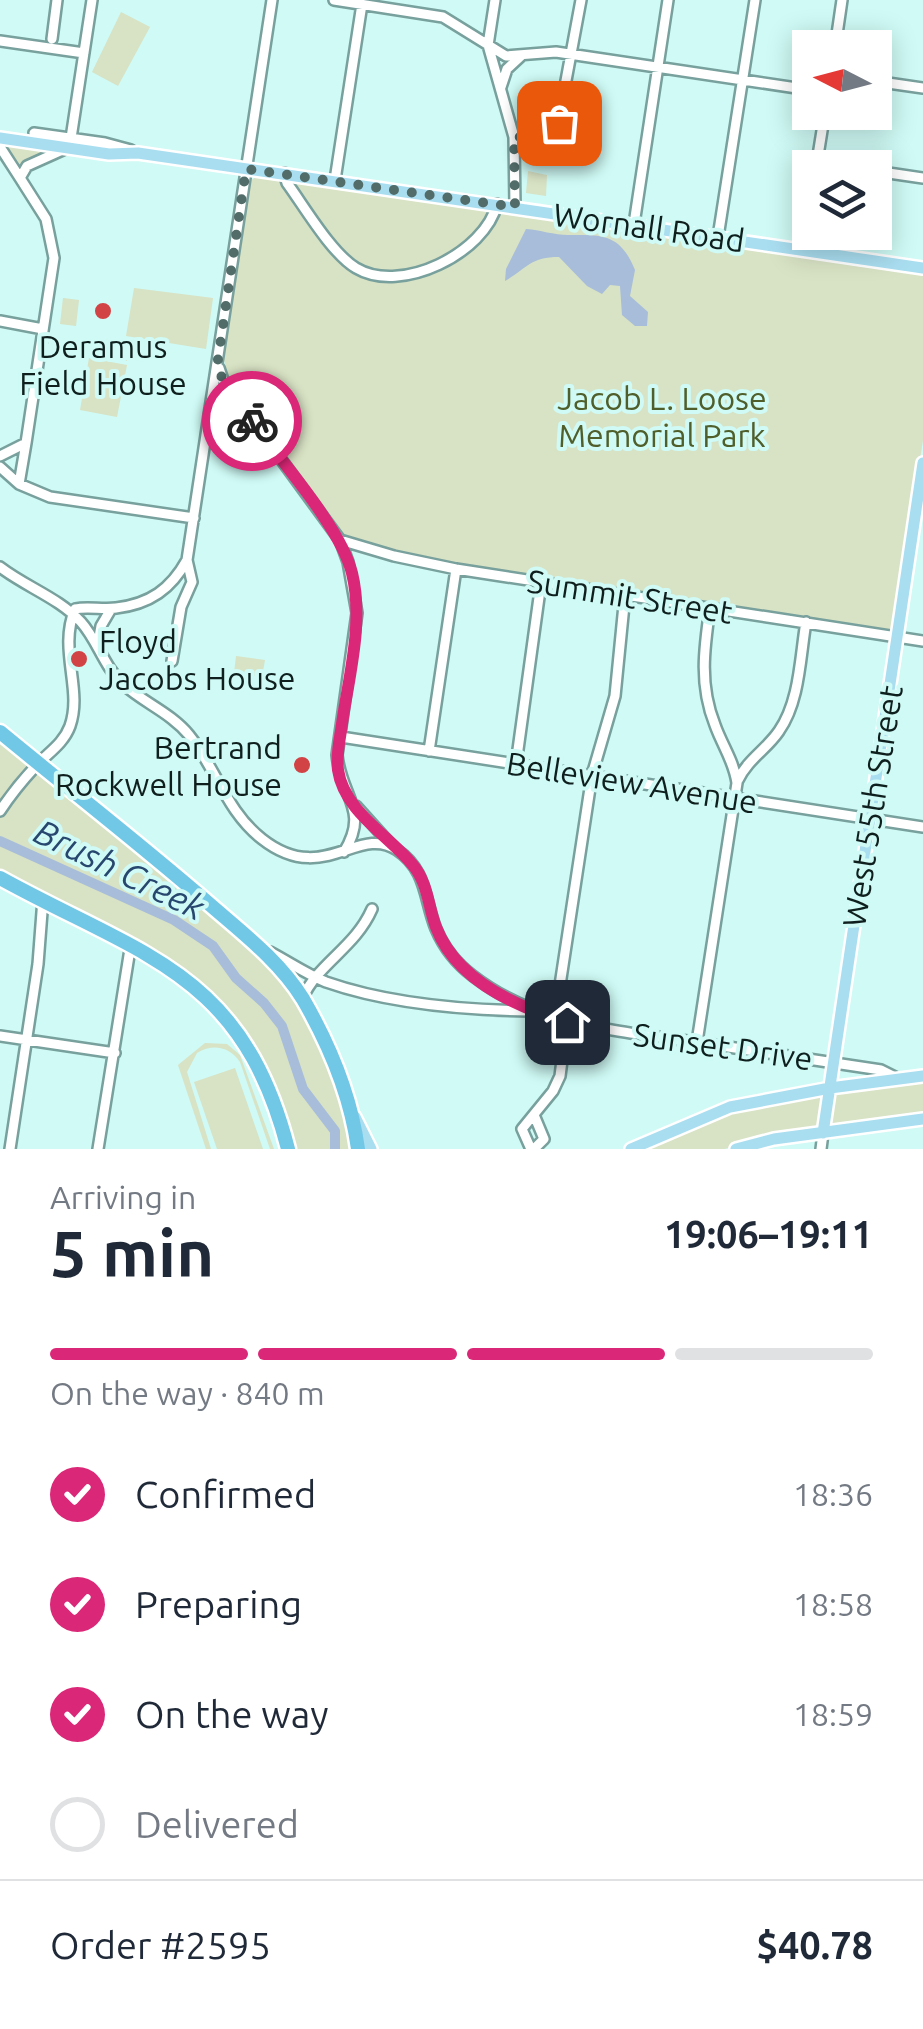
<!DOCTYPE html>
<meta charset="utf-8">
<style>
body{margin:0;font-family:Ubuntu,sans-serif;background:#f6f6f7;color:#1f2937;height:100vh;display:flex;flex-direction:column;font-size:38px;white-space:nowrap}
*{box-sizing:border-box;margin:0}
p{font-size:32px;color:#747a83}
.icon{flex:none;width:55px;height:55px;fill:none;stroke:currentColor;stroke-width:2;stroke-linecap:round;stroke-linejoin:round}
.map{position:relative;height:1149px;overflow:hidden}
.side{display:flex;flex-direction:column;background:#fff;flex:1}
.side>*{flex:none}
.needle{width:65px;rotate:276deg}
.controls{position:absolute;left:792px;top:30px;display:grid;gap:20px}
.controls a{display:grid;place-items:center;width:100px;height:100px;border-radius:0px;background:#fff;box-shadow:0 5px 25px #0003;font-size:50px}
.pin{position:absolute;display:grid;place-items:center;width:85px;height:85px;color:#fff;margin:-42px;border-radius:20px;box-shadow:0 5px 15px #0006}
.courier{position:absolute;display:grid;place-items:center;width:100px;height:100px;margin:-50px;border:8px solid #db2777;border-radius:50%;background:#fff;color:#222;box-shadow:0 2px 12px #0007}
.head em{font-style:normal;font-weight:700}
.head div{display:flex;flex-direction:column-reverse}
.head{display:flex;align-items:center;justify-content:space-between;height:170px;padding:0 50px}
h1{font-size:65px;font-weight:700;line-height:75px}
.bar{display:grid;grid-template-columns:repeat(4,1fr);gap:15px 10px;align-content:center;height:120px;padding:0 50px}
.bar i{height:12px;border-radius:8px;background:#e0e1e3}
.bar .selected{background:#db2777}
.bar p{grid-column:span 4}
.line{display:flex;align-items:center;gap:25px;padding:0 50px;border-top:2px solid #e0e1e3}
.line div{flex:1}
ol{padding:0 50px;list-style:none}
li{display:flex;align-items:center;gap:30px;height:110px}
li p{margin-inline-start:auto}
li .icon{padding:10px;border-radius:50%;background:#db2777;color:#fff;stroke-width:4}
li:last-child{color:#747a83}
li i{width:55px;height:55px;border:5px solid #e0e1e3;border-radius:50%}
.map>svg:first-child{display:block}
</style>
<div class="map">
<svg width="923" height="1149" viewBox="0 0 923 1149">
<rect width="100%" height="100%" fill="#cffaf5"/>
<path fill="#d8e2c4" d="M 121,12 L 150,27 L 118,86 L 92,72 Z
M 4,144 L 45,150 L 47,152 L 18,167 Z
M 528,171 L 547,175 L 546,196 L 526,193 Z
M 257,176 L 923,274 L 923,440 L 894,631 L 457,566 L 393,553 L 343,537 L 229,382 L 223,355 L 249,182 Z
M 134,288 L 213,298 L 206,349 L 126,336 Z
M 63,298 L 79,300 L 76,326 L 60,324 Z
M 107,339 L 130,343 L 127,361 L 104,358 Z
M 89,358 L 127,365 L 117,417 L 80,410 Z
M 236,656 L 265,660 L 262,677 L 234,673 Z
M 0,739 L 250,945 C 303,1000 340,1075 355,1149 L 294,1149 C 287,1122 280,1094 267,1069 C 213,963 100,921 0,870 Z
M 205,1043 L 227,1044 L 240,1055 L 274,1149 L 270,1149 L 240,1062 C 230,1047 213,1043 197,1053 L 187,1072 L 211,1149 L 206,1149 L 178,1065 Z
M 235,1068 L 263,1149 L 217,1149 L 194,1082 Z
M 923,1081 L 923,1115 L 832,1126 L 829,1123 L 835,1092 Z
M 823,1095 L 819,1124 L 815,1128 L 724,1149 L 640,1149 L 731,1111 Z"/>
<path fill="#a7bdda" d="M 526,229 C 540,230 554,235 568,235 C 602,235 620,233 635,270 L 630,296 L 648,312 L 647,326 L 635,326 L 622,315 L 620,286 L 610,285 L 602,294 L 587,286 L 559,257 C 530,257 526,269 505,281 L 506,269 Z"/>
<g fill="none" stroke-linecap="round" stroke-linejoin="round">
<path stroke="#a7bdda" stroke-width="10" d="M 0,841 L 174,920 L 213,946 L 236,978 L 264,1003 L 282,1026 L 303,1089 L 335,1131 L 335,1149"/>
<g stroke="#78a09d" stroke-width="14">
<path id="minor" d="M 334,0 L 443,17 L 506,56 L 556,52 L 810,90
M 495,0 L 488,45 L 514,137 L 515,207
M 52,39 L 57,0
M 0,41 L 84,53
M 835,48 L 842,0
M 875,85 L 888,83 L 923,88
M 501,87 L 507,69 L 521,56
M 34,133 L 105,143 L 131,150
M 514,137 L 549,137 L 557,129 L 581,0
M 71,138 L 92,0
M 0,147 L 20,178
M 817,162 L 853,168
M 816,168 L 825,112
M 875,171 L 923,178
M 284,173 L 287,183 C 304,206 331,253 356,268 C 401,295 485,253 497,204
M 335,180 L 362,4
M 634,224 L 668,0
M 718,237 L 755,0
M 803,250 L 810,207
M 0,321 L 43,329
M 219,368 L 223,380 L 340,540 L 348,562 L 357,613 L 337,755 C 341,797 370,810 344,852
M 252,420 L 269,413 L 281,418 L 281,431 L 268,443
M 0,456 L 26,443 L 54,258 L 46,219 L 20,178 L 27,166 L 67,148
M 0,467 L 19,484 L 50,497 L 194,518
M 19,484 L 26,443
M 340,540 L 394,556 L 456,569 L 923,641
M 0,567 C 26,587 59,598 81,622 C 98,641 104,667 123,684 C 144,703 171,713 189,735 C 216,768 226,811 262,839 C 323,887 358,824 397,850 C 427,870 424,899 436,929 C 444,948 457,964 473,976 C 539,1027 622,1031 702,1043 C 762,1052 821,1061 881,1070 L 899,1079
M 98,643 L 101,626 L 111,609
M 172,661 L 181,607 L 192,582 L 187,560 L 272,0
M 341,737 L 923,827
M 429,751 L 456,569
M 516,764 L 541,583
M 738,780 C 748,759 767,749 779,731 C 800,701 800,657 806,622
M 356,806 L 392,846
M 0,811 C 10,796 22,781 34,768 C 46,754 63,745 70,726 C 83,689 58,650 75,609 C 88,606 102,610 116,608 C 150,604 171,589 187,560
M 270,952 C 289,962 306,974 326,982 C 389,1004 463,1010 529,1011
M 302,999 C 317,964 355,948 372,909
M 555,1018 L 592,775 L 615,696 L 625,595
M 0,1036 L 115,1053
M 697,1042 L 737,783 C 734,761 722,745 715,725 C 699,685 704,649 710,608
M 534,1115 L 544,1139 L 534,1149 L 530,1147 L 522,1129 L 553,1091 L 560,1076 L 567,1021
M 10,1149 L 38,964 L 43,899
M 98,1149 L 131,943
M 821,1149 L 823,1133"/>
</g>
<g stroke="#fff" stroke-width="16">
<path id="major" d="M 0,138 L 109,154 L 138,153 L 923,268
M 355,1117 L 371,1149
M 823,1133 L 923,463
M 631,1149 L 730,1107 L 830,1088 L 923,1076
M 736,1149 L 774,1139 L 923,1119"/>
</g>
<g stroke="#fff" stroke-width="19">
<path id="highway" d="M 0,732 C 69,789 139,843 207,902 C 240,931 279,960 303,999 C 329,1044 351,1097 358,1149
M 0,878 C 143,957 242,971 288,1149"/>
</g>
<use href="#minor" stroke="#fff" stroke-width="9"/>
<use href="#major" stroke="#a9def0" stroke-width="11"/>
<use href="#highway" stroke="#70c8e6" stroke-width="14"/>
</g>
<g fill="none" stroke-linecap="round" stroke-linejoin="round">
<path stroke="#526c69" stroke-width="10" stroke-dasharray="0 18" d="M 252,421 L 223,380 L 217,366 L 246,169 L 515,207 L 514,137 L 549,137 L 559,123"/>
<path stroke="#db2777" stroke-width="12" d="M 252,421 C 281,461 341,528 352,573 C 364,622 349,675 342,724 C 340,739 336,754 338,770 C 344,811 388,835 412,864 C 428,882 428,906 436,927 C 456,980 516,1007 567,1022"/>
</g>
<g fill="#d24346" stroke="#cffaf5" stroke-width="4">
<circle cx="103" cy="311" r="10"/>
<circle cx="79" cy="659" r="10"/>
<circle cx="302" cy="765" r="10"/>
</g>
<g text-anchor="middle" dominant-baseline="central" stroke-width="8" stroke-linejoin="round" paint-order="stroke">
<g font-size="32" fill="#0f1f1e" stroke="#cffaf5">
<text transform="translate(649 227) rotate(8)">Wornall Road</text>
<text transform="translate(630 596) rotate(9)">Summit Street</text>
<text transform="translate(632 782) rotate(9)">Belleview Avenue</text>
<text transform="translate(872 806) rotate(-81)">West 55th Street</text>
<text transform="translate(723 1046) rotate(8)">Sunset Drive</text>
</g>
<g font-size="32" fill="#0f1f1e" stroke="#cffaf5">
<text x="103" y="346">Deramus<tspan x="103" dy="37">Field House</tspan></text>
<text x="99" y="641" text-anchor="start">Floyd<tspan x="99" dy="37">Jacobs House</tspan></text>
<text x="282" y="747" text-anchor="end">Bertrand<tspan x="282" dy="37">Rockwell House</tspan></text>
</g>
<g font-size="32" fill="#4f5e2a" stroke="#cffaf5">
<text x="662" y="398">Jacob L. Loose<tspan x="662" dy="37">Memorial Park</tspan></text>
</g>
<g font-size="35" font-style="italic" fill="#28476f" stroke="#cffaf5">
<text transform="translate(120 869) rotate(26)">Brush Creek</text>
</g>
</g>
</svg>
<div class="controls">
<a><svg class="needle" viewBox="-14 -14 28 28"><path d="M0-13l5 13h-10z" fill="#e53935"/><path d="M0 13l5-13h-10z" fill="#747a83"/></svg></a>
<a><svg class="icon" aria-label="layers" viewBox="0 0 24 24"><path d="M12 4l9 5-9 5-9-5zM3 14l9 5 9-5"/></svg></a>
</div>
<div class="pin" style="left:559px;top:123px;background:#ea580c"><svg class="icon" aria-label="bag" viewBox="0 0 24 24"><path d="M5 8h14l-1 12H6zM9 8a3 3 0 0 1 6 0"/></svg></div>
<div class="pin" style="left:567px;top:1022px;background:#1f2937"><svg class="icon" aria-label="home" viewBox="0 0 24 24"><path d="M3 11l9-7 9 7M6 9v11h12V9"/></svg></div>
<div class="courier" style="left:252px;top:421px"><svg class="icon" aria-label="bike" viewBox="0 0 24 24"><circle cx="6" cy="16" r="4"/><circle cx="18" cy="16" r="4"/><path d="M6 16l4-8h5l3 8M10 8l3 8H6M13 5h3"/></svg></div>
</div>
<section class="side">
<div class="head"><div><h1>5 min</h1><p>Arriving in</p></div><em>19:06–19:11</em></div>
<div class="bar"><i class="selected"></i><i class="selected"></i><i class="selected"></i><i></i><p>On the way · 840 m</p></div>
<ol>
<li><svg class="icon" aria-label="check" viewBox="0 0 24 24"><path d="M5 12l5 5 9-10"/></svg>Confirmed<p>18:36</p></li>
<li><svg class="icon" aria-label="check" viewBox="0 0 24 24"><path d="M5 12l5 5 9-10"/></svg>Preparing<p>18:58</p></li>
<li><svg class="icon" aria-label="check" viewBox="0 0 24 24"><path d="M5 12l5 5 9-10"/></svg>On the way<p>18:59</p></li>
<li><i></i>Delivered</li>
</ol>
<div class="line" style="height:130px"><div>Order #2595</div><b>$40.78</b></div>
</section>
